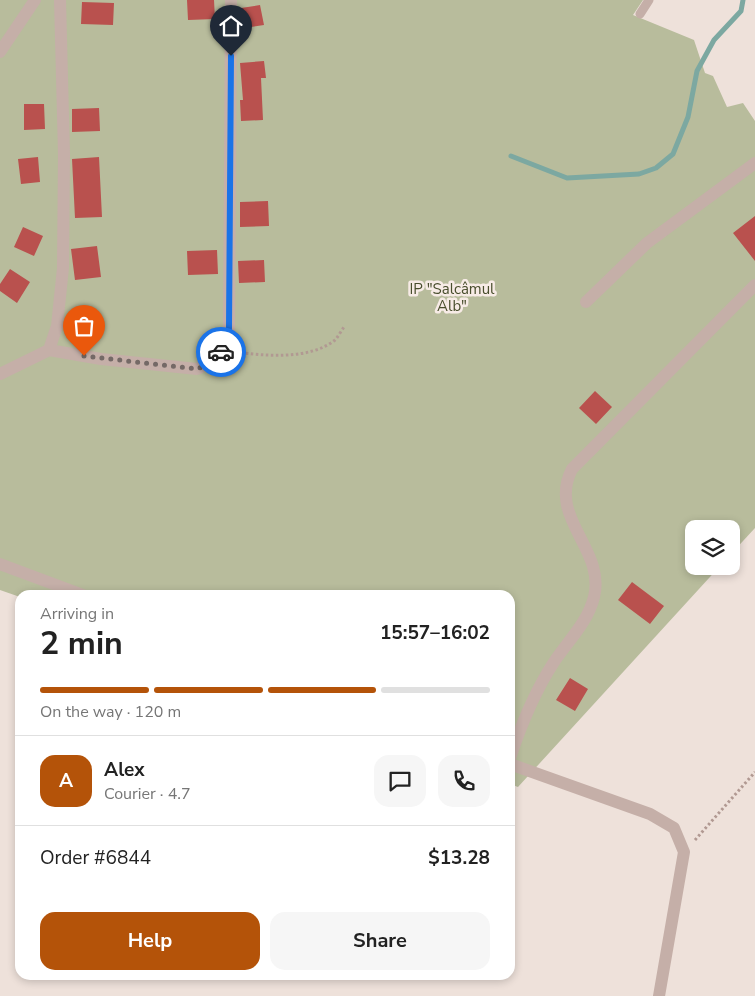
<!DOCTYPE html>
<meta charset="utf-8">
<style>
body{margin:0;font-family:"Nunito Sans",sans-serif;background:#f6f6f6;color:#222;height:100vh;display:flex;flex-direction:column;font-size:19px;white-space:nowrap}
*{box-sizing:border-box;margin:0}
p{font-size:16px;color:#767676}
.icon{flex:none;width:28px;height:28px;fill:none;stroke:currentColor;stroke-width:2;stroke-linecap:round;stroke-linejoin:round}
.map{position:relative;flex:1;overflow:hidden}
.sheet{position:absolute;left:15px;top:590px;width:500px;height:390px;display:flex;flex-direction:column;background:#fff;border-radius:15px;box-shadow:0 2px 8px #0003}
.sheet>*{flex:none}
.fabs{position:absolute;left:685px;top:520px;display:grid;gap:10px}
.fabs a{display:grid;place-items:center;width:55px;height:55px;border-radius:10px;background:#fff;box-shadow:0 2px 8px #0003;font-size:25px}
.pin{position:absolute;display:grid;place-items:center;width:42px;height:42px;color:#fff;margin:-51px -21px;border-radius:50% 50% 50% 0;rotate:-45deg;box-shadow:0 0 5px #0007}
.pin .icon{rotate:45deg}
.courier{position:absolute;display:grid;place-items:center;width:50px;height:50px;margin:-25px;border:4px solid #1a73e8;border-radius:50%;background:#fff;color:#222;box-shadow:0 1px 6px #0007}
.summary em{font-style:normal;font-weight:700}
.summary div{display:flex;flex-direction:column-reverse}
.summary{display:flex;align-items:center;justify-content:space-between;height:85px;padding:0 25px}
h1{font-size:32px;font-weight:700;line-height:38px}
.bar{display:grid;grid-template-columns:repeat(4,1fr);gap:8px 5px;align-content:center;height:60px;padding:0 25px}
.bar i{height:6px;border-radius:4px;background:#e0e0e0}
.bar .current{background:#b45309}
.bar p{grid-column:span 4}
.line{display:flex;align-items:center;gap:12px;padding:0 25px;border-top:1px solid #e0e0e0}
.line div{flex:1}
.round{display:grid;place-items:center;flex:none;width:52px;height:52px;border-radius:15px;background:#f6f6f6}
.action{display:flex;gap:10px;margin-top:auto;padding:10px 25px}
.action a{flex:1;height:58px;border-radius:15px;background:#b45309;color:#fff;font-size:20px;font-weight:700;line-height:58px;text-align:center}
.action a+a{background:#f6f6f6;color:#222}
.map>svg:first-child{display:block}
</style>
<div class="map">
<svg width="755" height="996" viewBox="0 0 755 996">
<rect width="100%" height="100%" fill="#eee1da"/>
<path fill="#b8bc9c" d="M 0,0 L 643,0 L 633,15 L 694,40 L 705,73 L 713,76 L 727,107 L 743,103 L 755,121 L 755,528 L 731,554 L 731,529 L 694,529 L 694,566 L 720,566 L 518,787 L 510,784 L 510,595 L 20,595 L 20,597 L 0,590 Z"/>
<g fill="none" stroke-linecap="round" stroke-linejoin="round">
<path stroke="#7ca8a1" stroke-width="5" d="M 511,156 L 567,178 L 639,174 L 656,168 L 673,154 L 688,117 L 697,71 L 714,40 L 741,11 L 743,0"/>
</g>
<path fill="#b9514e" d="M 187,0 L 214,0 L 215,19 L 188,20 Z
M 82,2 L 114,3 L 113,25 L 81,24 Z
M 260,5 L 264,25 L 244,28 L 241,8 Z
M 264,61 L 266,78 L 261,78 L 263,120 L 241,121 L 240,100 L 243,100 L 240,63 Z
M 24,104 L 44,104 L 45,129 L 24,130 Z
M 99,108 L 100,131 L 72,132 L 72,109 Z
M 38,157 L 40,182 L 21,184 L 18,159 Z
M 99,157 L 102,217 L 75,218 L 72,159 Z
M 268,201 L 269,226 L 240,227 L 240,202 Z
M 755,216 L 755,261 L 733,233 Z
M 23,227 L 43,236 L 34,256 L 14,247 Z
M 97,246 L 101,277 L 75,280 L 71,249 Z
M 217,250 L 218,274 L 188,275 L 187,251 Z
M 264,260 L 265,282 L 239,283 L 238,261 Z
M 10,269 L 30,282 L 17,303 L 0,291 L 0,284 Z
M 595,391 L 612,407 L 596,424 L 579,408 Z
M 632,582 L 664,606 L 650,624 L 618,600 Z
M 570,678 L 588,689 L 575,711 L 556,700 Z"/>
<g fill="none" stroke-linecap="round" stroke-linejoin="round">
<path stroke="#b19992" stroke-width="3" stroke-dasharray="2.5 2.5" stroke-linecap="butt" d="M 236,352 C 265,356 310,360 335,340 C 338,337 341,331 344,327
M 695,840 L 755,772"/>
<path stroke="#c5afa8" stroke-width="9" d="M 640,14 L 649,0"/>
<path stroke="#c5afa8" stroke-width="12" d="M 0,52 L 35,0
M 586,302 L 647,243 L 755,163
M 49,350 L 57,326 L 63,268 L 64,154 L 60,0
M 0,374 L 49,350 L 101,359 L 197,369 C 217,361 225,349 229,328 L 231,0
M 0,564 L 83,595
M 510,758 C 521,725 535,691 554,662 C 568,641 588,622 594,597 C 606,549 547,518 572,469 L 755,285
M 510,764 L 650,814 L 674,828 L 684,852 L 659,996"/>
</g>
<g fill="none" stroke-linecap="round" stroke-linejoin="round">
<path stroke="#746966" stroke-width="5" stroke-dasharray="0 9" d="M 84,356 L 197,369 L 210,364 L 221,352"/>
<path stroke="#1a73e8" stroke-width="6" d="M 221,352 L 227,339 L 229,328 L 231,56"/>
</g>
<g text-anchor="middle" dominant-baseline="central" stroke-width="5" stroke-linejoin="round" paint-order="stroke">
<g font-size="15" fill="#494e2d" stroke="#f7ebe6">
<text x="452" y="289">IP "Salcâmul<tspan x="452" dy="17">Alb"</tspan></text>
</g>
</g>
</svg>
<div class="fabs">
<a><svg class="icon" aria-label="layers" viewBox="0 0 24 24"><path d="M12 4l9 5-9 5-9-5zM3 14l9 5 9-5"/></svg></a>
</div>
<div class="pin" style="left:84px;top:356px;background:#ea580c"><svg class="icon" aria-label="bag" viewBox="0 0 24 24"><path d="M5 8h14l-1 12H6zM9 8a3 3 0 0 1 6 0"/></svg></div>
<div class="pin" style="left:231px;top:56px;background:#1f2937"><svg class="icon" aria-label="home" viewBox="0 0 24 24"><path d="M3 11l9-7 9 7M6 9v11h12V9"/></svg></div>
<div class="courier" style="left:221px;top:352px"><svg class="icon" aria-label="car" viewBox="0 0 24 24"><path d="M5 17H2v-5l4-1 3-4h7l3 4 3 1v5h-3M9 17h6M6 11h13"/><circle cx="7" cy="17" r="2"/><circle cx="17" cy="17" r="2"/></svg></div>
<section class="sheet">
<div class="summary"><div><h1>2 min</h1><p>Arriving in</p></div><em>15:57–16:02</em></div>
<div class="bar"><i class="current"></i><i class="current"></i><i class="current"></i><i></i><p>On the way · 120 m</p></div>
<div class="line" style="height:90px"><b class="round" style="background:#b45309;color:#fff">A</b><div><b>Alex</b><p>Courier · 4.7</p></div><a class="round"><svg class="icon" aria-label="chat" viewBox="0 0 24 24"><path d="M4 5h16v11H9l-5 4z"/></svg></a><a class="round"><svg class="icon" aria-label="phone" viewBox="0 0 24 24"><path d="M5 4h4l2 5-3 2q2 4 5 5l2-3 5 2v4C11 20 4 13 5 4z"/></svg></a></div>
<div class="line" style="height:65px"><div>Order #6844</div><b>$13.28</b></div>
<div class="action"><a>Help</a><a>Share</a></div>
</section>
</div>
